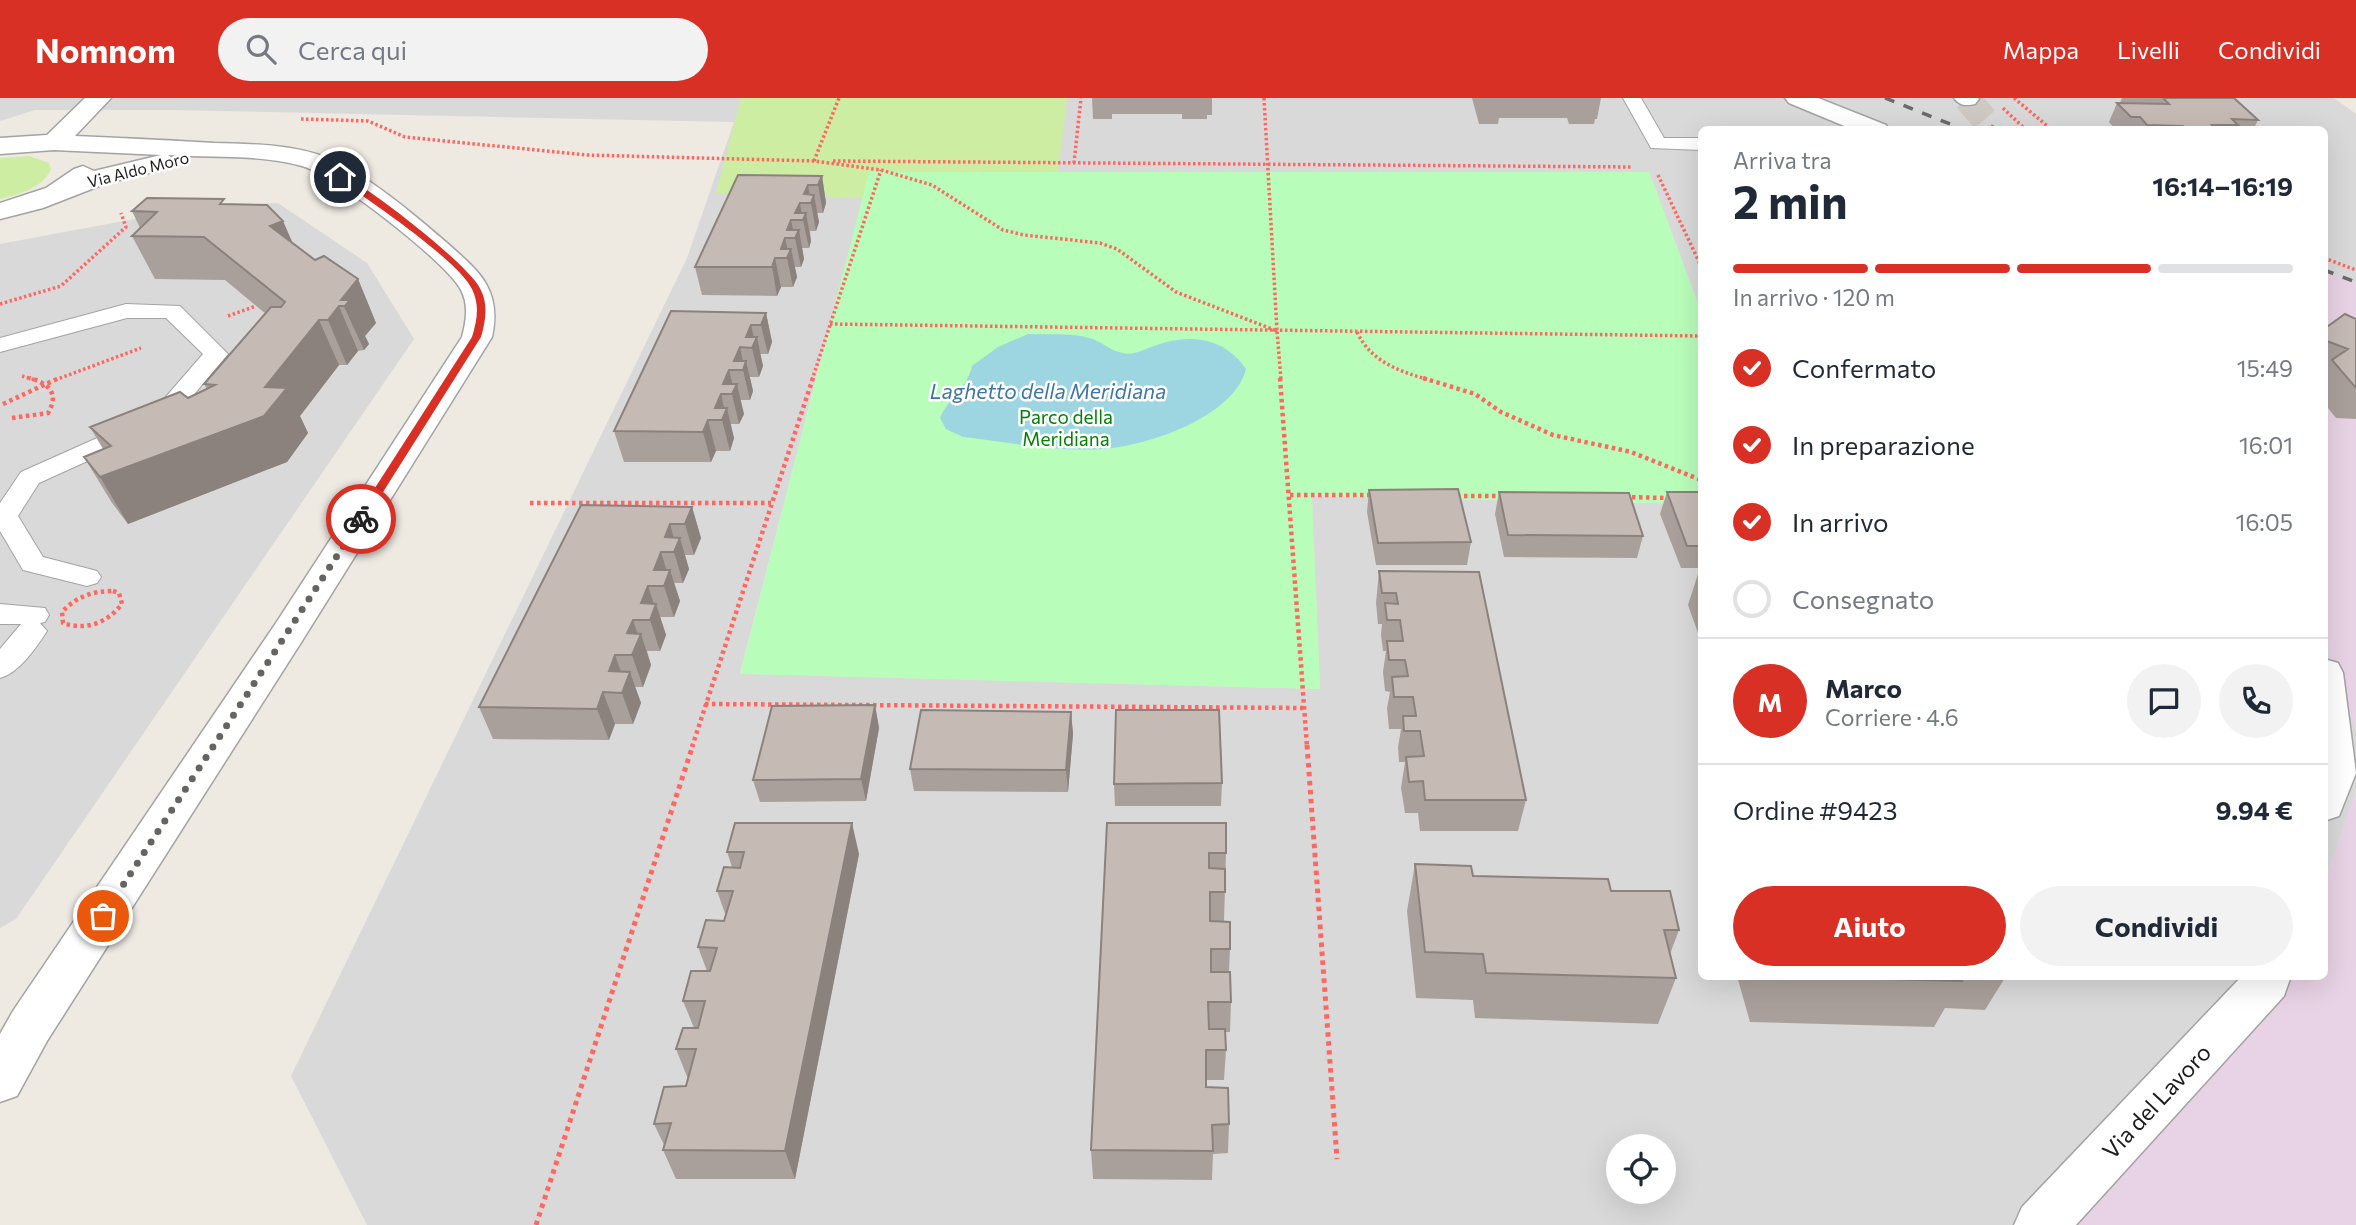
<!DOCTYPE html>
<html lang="it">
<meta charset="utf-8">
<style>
body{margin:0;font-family:Commissioner,sans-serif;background:#f2f2f3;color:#1f2937;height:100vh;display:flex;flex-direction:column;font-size:26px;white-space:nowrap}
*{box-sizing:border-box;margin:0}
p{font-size:23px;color:#747a83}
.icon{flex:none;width:38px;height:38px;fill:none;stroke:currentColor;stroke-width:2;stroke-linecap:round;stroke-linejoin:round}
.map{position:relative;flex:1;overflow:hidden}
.panel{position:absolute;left:1698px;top:28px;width:630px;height:854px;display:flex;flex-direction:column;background:#fff;border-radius:10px;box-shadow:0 7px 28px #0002}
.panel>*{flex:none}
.fabs{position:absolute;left:1606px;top:1036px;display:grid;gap:14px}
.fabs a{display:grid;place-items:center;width:70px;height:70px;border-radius:50%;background:#fff;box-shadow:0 7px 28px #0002;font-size:35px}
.pin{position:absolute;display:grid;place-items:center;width:60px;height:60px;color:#fff;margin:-30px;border:4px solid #fff;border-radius:50%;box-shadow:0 2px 7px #0007}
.courier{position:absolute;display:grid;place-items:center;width:70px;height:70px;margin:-35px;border:5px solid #d93025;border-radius:50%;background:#fff;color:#222;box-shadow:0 2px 9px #0007}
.overview em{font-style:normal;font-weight:700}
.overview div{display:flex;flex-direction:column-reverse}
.overview{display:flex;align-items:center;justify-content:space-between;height:119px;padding:0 35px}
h1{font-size:46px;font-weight:700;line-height:52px}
.bar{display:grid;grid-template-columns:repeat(4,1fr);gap:10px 7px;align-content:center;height:84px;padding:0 35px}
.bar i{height:9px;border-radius:5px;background:#e0e1e3}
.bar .on{background:#d93025}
.bar p{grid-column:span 4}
.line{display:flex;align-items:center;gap:18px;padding:0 35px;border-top:2px solid #e0e1e3}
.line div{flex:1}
.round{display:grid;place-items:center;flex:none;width:74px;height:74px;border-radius:37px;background:#f2f2f3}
ol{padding:0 35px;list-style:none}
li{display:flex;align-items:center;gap:21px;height:77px}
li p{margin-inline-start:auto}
li .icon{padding:7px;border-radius:50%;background:#d93025;color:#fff;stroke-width:4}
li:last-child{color:#747a83}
li i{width:38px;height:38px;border:4px solid #e0e1e3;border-radius:50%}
.button{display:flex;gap:14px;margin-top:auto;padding:14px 35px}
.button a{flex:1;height:80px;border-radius:42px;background:#d93025;color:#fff;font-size:28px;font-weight:700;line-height:80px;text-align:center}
.button a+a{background:#f2f2f3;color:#1f2937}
header{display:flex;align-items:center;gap:42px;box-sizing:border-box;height:98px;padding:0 35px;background:#d93025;color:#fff}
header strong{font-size:33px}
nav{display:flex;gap:38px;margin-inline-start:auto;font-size:24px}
.search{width:490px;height:63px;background:#f2f2f3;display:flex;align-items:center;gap:18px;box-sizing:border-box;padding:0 24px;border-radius:38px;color:#747a83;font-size:26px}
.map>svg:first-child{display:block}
</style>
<header>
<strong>Nomnom</strong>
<div class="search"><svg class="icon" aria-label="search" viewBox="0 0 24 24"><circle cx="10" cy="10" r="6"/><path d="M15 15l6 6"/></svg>Cerca qui</div>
<nav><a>Mappa</a><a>Livelli</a><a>Condividi</a></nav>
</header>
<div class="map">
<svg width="2356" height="1127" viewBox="0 0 2356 1127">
<rect width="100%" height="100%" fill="#eee9e1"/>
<path fill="#dad9d9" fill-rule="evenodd" d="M 0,0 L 2334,0 L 2356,16 L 2356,185 L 2324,172 L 2324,32 L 1701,32 L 1701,214 L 1649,74 L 870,74 L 740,575 L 1320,591 L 1311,398 L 1701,406 L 1701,878 L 2278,879 L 2032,1127 L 367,1127 L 291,978 L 687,160 L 734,24 L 171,12 L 35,12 L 0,23 ZM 1619,1048 L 1664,1048 L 1664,1094 L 1619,1094 Z
M 278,105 L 367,165 L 414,241 L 16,821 L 0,830 L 0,146 L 199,109 Z
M 2324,536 L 2356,632 L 2356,693 L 2324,788 Z"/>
<path fill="#e8d2e5" d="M 2324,172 L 2356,185 L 2356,632 L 2324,536 Z
M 2356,693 L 2356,1127 L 2041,1127 L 2279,879 L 2324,878 L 2324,788 Z"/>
<path fill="#cceda2" d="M 741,0 L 1067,0 L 1058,74 L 870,74 L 862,100 L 716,95 Z
M 29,58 L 49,65 L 51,71 C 43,90 18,97 0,101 L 0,60 Z"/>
<path fill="#b9fdba" d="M 869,74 L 1649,74 L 1701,214 L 1701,406 L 1312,398 L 1320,591 L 740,576 Z"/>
<path fill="#9dd5e0" d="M 1028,236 C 1049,237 1073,234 1093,241 C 1103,245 1113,254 1123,255 C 1133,258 1145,251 1154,248 C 1189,235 1224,239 1246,271 C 1234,319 1148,348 1102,351 C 1057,354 1008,344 963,339 L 946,331 L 940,320 C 948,300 967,291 972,268 L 998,249 Z"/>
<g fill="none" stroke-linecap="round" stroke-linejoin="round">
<path stroke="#cecac3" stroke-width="27" stroke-dasharray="27 14" stroke-linecap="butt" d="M 1967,1 L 1994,32"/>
<g stroke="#a3a3a3" stroke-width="2">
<path id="service" d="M 1623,0 L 1641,0 L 1664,40 L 1701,40 L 1701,52 L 1651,50 Z
M 126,206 L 180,208 L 228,256 L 169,326 L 39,385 L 18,418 L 43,459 L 97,473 L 101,479 L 97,485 L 87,488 L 23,472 L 0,433 L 0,405 L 21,374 L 151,316 L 203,256 L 166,220 L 127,220 L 0,254 L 0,240 Z
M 0,506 L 45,510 L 49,517 L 45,524 L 40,525 L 47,533 C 36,550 19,575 0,580 L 0,551 L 21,526 L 0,526 Z"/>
</g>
<g stroke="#a3a3a3" stroke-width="3">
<path id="minor" d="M 85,0 L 111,0 L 75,38 C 121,40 167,42 214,45 C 250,46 290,46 325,59 C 363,73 416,118 447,145 C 480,174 502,192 492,239 L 302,543 L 47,943 L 17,998 L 0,1004 L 0,936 L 13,913 L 276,525 L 462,239 C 466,224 469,207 461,192 C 447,164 333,76 302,68 C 260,56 211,60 168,57 L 177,64 L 173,69 L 107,85 L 43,110 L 0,121 L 0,105 L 46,90 L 74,71 L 83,68 L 94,73 L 161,57 L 54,52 L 0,56 L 0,40 L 47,37 Z
M 1785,0 L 1818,0 L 1886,27 L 1889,32 L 1854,32 L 1789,5 Z
M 1954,0 L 1978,0 L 1979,1 L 1975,6 C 1966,8 1960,8 1954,0 Z
M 2324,561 L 2338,565 L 2343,575 L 2356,675 L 2339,718 L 2324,723 Z
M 2242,878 L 2291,878 L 2284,898 L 2076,1127 L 2014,1127 L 2022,1109 Z"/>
</g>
<path stroke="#ff6761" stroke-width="3.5" stroke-dasharray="2.5 2.5" stroke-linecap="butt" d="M 1264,0 L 1277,233
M 2014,0 L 2052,32
M 2003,10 L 2026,32
M 301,21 L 368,23 L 405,39 L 587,57 L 814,63 L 881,72 L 932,87 L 1003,132 L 1024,137 L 1100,145 L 1117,151 L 1176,194 L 1277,233 L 1281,282
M 1991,28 L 2002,32
M 814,63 L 839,0
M 833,63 L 1633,69
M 1074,65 L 1081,0
M 1658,77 L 1701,168
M 2324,160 L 2356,172
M 0,206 L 61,188 L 126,129 L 121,115
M 228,218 L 256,208
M 830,226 L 1701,238
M 1357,234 C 1371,264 1399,273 1429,282
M 22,278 L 35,282
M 55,282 L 141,250
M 812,282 L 881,72"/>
<path stroke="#ff6761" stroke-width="4.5" stroke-dasharray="3.5 3.5" stroke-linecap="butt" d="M 1280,280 L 1307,649
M 1423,280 L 1475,296 L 1501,314 L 1553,337 L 1631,354 L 1701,382
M 3,306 L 59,280
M 12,320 L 48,315 C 60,295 48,285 29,280
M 1290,397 L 1375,397
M 1457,398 L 1501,398
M 1625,399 L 1669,400
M 530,405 L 771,405
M 113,493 L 119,495 L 122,506 C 107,525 86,533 63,525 L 62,514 C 76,499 92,493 113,493 Z
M 705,606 L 1305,610
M 692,649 L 813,280"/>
<path stroke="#ff6761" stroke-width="5" stroke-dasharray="4.5 4.5" stroke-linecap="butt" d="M 1307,647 L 1337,1061
M 536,1127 L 693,647"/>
<use href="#service" fill="#fff" fill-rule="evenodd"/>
<use href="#minor" fill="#fff" fill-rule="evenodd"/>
<path stroke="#6a6a6a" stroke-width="3.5" stroke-dasharray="10 10" stroke-linecap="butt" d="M 1885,0 L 1965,32
M 2324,172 L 2356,184"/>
</g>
<path fill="#aaa09b" d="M 1092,0 L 1212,0 L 1212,17 L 1207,17 L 1207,21 L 1182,21 L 1182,16 L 1112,16 L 1112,21 L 1093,21 Z
M 1472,0 L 1601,0 L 1597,21 L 1595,21 L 1594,26 L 1569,26 L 1567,20 L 1499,20 L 1498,26 L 1479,26 Z
M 2122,0 L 2234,0 L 2258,22 L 2253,32 L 2116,32 L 2109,24 L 2117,5 L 2120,5 Z
M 822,78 L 826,105 L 823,115 L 817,115 L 819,124 L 816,133 L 810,133 L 811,143 L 809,150 L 802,150 L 804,161 L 801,169 L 795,169 L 797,179 L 793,189 L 781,189 L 777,198 L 702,197 L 695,169 Z
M 226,106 L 292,145 L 315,162 L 358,181 L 376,225 L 365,238 L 369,246 L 364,252 L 358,253 L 347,267 L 339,267 L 300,318 L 308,335 L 287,364 L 128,426 L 112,405 L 84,359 L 103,351 L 90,329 L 188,300 L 207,291 L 204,286 L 266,216 L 225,182 L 155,181 L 132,138 L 140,130 L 132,113 Z
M 766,215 L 772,244 L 768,256 L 760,256 L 763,268 L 759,279 L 750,279 L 753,293 L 750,302 L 740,302 L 744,316 L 739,326 L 730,326 L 734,340 L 730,353 L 716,353 L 711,364 L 624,364 L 614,333 Z
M 2356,221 L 2356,321 L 2336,320 L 2324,305 L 2324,231 Z
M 1369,392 L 1471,444 L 1467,467 L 1376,467 L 1367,414 Z
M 1499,394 L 1643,438 L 1637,460 L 1504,459 L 1495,416 Z
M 1667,394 L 1701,394 L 1701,470 L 1681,470 L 1660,416 Z
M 581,407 L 692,409 L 701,440 L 694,457 L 685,457 L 689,471 L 683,485 L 674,485 L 680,503 L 674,519 L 660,519 L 666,537 L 660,553 L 647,553 L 651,567 L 643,589 L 635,589 L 641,605 L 633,626 L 615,626 L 609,642 L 493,641 L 479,609 Z
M 1379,473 L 1479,474 L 1526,702 L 1518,733 L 1420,733 L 1418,715 L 1405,715 L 1401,690 L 1405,664 L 1399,664 L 1398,649 L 1401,631 L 1389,631 L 1387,610 L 1390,594 L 1385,593 L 1383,574 L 1386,553 L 1383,553 L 1381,537 L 1382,526 L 1378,526 L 1376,505 Z
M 1698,476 L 1701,476 L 1701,543 L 1688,507 Z
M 875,607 L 879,630 L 866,703 L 760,704 L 753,682 Z
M 1071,614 L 1073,636 L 1068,694 L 914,693 L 910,671 Z
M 1222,685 L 1221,708 L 1115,708 L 1114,686 Z
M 1107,725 L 1226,755 L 1224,824 L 1230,851 L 1229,874 L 1231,904 L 1230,934 L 1225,934 L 1226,952 L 1224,982 L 1206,982 L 1206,989 L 1229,1026 L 1228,1055 L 1213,1056 L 1212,1082 L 1093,1081 L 1091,1052 Z
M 727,754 L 859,756 L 795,1081 L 676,1081 L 663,1052 L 664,1047 L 654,1026 L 686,988 L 688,981 L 676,951 L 694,930 L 683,903 L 707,873 L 698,849 L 724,823 L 726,818 L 717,793 L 732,769 Z
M 1415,766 L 1473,778 L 1611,793 L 1679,832 L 1670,856 L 1676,880 L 1658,926 L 1475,920 L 1473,902 L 1416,900 L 1407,813 Z
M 1737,878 L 2006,878 L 1985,912 L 1945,910 L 1934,929 L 1750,924 Z"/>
<path fill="#8b827e" d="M 822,78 L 826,105 L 823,115 L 818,87 Z
M 808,87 L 811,104 L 814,97 L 819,124 L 816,133 L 811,105 L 804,96 Z
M 800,105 L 803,122 L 795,115 Z
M 806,115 L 811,143 L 809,150 L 803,122 Z
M 791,122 L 795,140 L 787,132 Z
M 283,123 L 302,166 L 270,128 Z
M 799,132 L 804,161 L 801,169 L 795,140 Z
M 785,140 L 789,157 L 791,151 L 797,179 L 793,189 L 787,160 L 781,151 Z
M 775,160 L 781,189 L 777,198 L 772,169 Z
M 358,181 L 376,225 L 365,238 L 369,246 L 364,252 L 341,202 Z
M 339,208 L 358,253 L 347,267 L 328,222 Z
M 766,215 L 772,244 L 768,256 L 761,227 Z
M 319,222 L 339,267 L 300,318 L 308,335 L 287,364 L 128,426 L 100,379 L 265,289 Z
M 751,227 L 755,244 L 757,239 L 763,268 L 759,279 L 752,250 L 746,239 Z
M 740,249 L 744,269 L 746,263 L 753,293 L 750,302 L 743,272 L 734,263 Z
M 729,272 L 734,292 L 737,286 L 744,316 L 739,326 L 732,296 L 723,286 Z
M 721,296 L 725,314 L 727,310 L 734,340 L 730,353 L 722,322 L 715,310 Z
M 708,322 L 716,353 L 711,364 L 703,334 Z
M 692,409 L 701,440 L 694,457 L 685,426 Z
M 670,426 L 676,448 L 680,440 L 689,471 L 683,485 L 674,454 L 665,439 Z
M 661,454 L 668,477 L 670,472 L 680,503 L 674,519 L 664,488 L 654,472 Z
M 648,488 L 655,509 L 656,506 L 666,537 L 660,553 L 650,522 L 641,505 Z
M 633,522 L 639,540 L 641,536 L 651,567 L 643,589 L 632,557 L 627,535 Z
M 615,557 L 625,585 L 630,574 L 641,605 L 633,626 L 622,595 L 609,573 Z
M 603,594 L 615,626 L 609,642 L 597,611 Z
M 875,607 L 879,630 L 866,703 L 861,681 Z
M 1071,614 L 1073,636 L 1068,694 L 1066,672 Z
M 852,725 L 859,756 L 795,1081 L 785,1053 Z"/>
<path fill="#c6bab4" stroke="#8b827e" stroke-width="2" d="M 2163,0 L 2234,0 L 2258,22 L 2232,21 L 2238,27 L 2212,27 L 2217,32 L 2187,32 L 2183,28 L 2147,27 L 2140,19 L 2131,19 L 2117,5 L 2169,6 Z
M 738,77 L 822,78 L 818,87 L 808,87 L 804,96 L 814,97 L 811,105 L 800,105 L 795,115 L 806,115 L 803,122 L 791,122 L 787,132 L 799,132 L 795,140 L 785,140 L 781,151 L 791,151 L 787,160 L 775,160 L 772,169 L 695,169 Z
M 147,100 L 224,101 L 220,106 L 267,107 L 283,123 L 270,128 L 315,162 L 324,158 L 358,181 L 341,202 L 350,202 L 345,208 L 339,208 L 328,222 L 319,222 L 265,289 L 287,290 L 264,318 L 100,379 L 84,359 L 111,348 L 90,329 L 180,294 L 188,300 L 215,287 L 204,286 L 271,209 L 281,209 L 285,204 L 204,139 L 132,138 L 157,114 L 132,113 Z
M 671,213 L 766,215 L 761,227 L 751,227 L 746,239 L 757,239 L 752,250 L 740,249 L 734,263 L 746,263 L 743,272 L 729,272 L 723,286 L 737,286 L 732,296 L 721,296 L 715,310 L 727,310 L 722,322 L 708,322 L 703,334 L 614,333 Z
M 2345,216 L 2356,221 L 2356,290 L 2332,262 L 2348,251 L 2324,242 L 2324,231 Z
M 1458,391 L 1471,444 L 1378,445 L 1369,392 Z
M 1499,394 L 1629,395 L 1643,438 L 1508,437 Z
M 1667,394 L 1701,394 L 1701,448 L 1687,448 Z
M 581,407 L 692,409 L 685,426 L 670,426 L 665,439 L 680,440 L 674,454 L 661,454 L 654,472 L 670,472 L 664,488 L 648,488 L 641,505 L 656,506 L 650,522 L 633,522 L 627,535 L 641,536 L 632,557 L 615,557 L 609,573 L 630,574 L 622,595 L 603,594 L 597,611 L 479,609 Z
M 1379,473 L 1479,474 L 1526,702 L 1425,702 L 1423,683 L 1409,684 L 1406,659 L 1424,658 L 1420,633 L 1404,633 L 1403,618 L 1416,618 L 1413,599 L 1394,599 L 1392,579 L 1408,578 L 1405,562 L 1389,562 L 1387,543 L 1403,543 L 1400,522 L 1387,522 L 1385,505 L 1398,506 L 1396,495 L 1382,495 Z
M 875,607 L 861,681 L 753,682 L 772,608 Z
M 921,612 L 1071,614 L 1066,672 L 910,671 Z
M 1116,612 L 1219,612 L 1222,685 L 1114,686 Z
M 735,725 L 852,725 L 785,1053 L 663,1052 L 671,1025 L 654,1026 L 664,989 L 686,988 L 696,951 L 676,951 L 683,930 L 698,930 L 705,903 L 683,903 L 691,873 L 710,873 L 717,850 L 698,849 L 706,822 L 724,823 L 733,793 L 717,793 L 724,769 L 740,770 L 744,754 L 727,754 Z
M 1107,725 L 1226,725 L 1226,755 L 1209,755 L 1209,770 L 1225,771 L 1225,794 L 1210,794 L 1210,823 L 1230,824 L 1230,851 L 1211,851 L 1211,874 L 1230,874 L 1231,904 L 1208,904 L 1209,931 L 1225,931 L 1226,952 L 1206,952 L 1206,989 L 1228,990 L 1229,1026 L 1212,1027 L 1213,1053 L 1091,1052 Z
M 1415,766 L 1471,768 L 1473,778 L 1608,781 L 1611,793 L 1670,793 L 1679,832 L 1664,832 L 1676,880 L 1486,875 L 1483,856 L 1425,854 Z
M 1772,878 L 1960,878 L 1962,883 Z"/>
<path fill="#d93025" d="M 340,76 C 369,89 461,161 478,187 C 489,204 486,221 481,239 L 366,421 L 361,424 L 355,421 L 472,239 C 477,222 480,208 472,191 C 458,162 367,101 337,80 Z"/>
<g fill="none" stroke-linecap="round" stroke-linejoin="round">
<path stroke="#666461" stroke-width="7" stroke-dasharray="0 12.6" d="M 103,818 L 361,421"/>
</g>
<g text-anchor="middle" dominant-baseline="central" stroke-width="5" stroke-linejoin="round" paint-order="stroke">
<g font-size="16" fill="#1c1c1c" stroke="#fff">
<text transform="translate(138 71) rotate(-14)">Via Aldo Moro</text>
</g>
<g font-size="19" fill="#048005" stroke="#fff">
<text x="1066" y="318">Parco della<tspan x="1066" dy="22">Meridiana</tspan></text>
</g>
<g font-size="21" font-style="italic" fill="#3d77a2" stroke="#fff">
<text x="1048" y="292">Laghetto della Meridiana</text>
</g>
<g font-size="23" fill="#1c1c1c" stroke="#fff">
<text transform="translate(2156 1003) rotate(-47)">Via del Lavoro</text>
</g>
</g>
</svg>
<div class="fabs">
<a><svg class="icon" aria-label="locate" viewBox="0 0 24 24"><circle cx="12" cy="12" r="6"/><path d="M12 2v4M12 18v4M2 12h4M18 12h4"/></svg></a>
</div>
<div class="pin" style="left:103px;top:818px;background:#ea580c"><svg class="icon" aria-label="bag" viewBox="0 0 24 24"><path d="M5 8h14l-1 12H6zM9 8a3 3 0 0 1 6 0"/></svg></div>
<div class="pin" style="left:340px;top:79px;background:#1f2937"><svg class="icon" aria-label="home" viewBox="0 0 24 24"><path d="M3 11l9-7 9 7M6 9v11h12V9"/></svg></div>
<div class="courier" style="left:361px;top:421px"><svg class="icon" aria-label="bike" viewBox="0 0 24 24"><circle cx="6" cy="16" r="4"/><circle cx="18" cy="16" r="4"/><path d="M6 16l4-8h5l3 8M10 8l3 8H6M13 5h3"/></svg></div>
<section class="panel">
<div class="overview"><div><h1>2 min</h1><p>Arriva tra</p></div><em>16:14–16:19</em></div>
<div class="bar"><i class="on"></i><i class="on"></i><i class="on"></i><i></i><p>In arrivo · 120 m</p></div>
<ol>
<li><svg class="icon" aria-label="check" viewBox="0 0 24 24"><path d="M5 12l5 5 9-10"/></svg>Confermato<p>15:49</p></li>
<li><svg class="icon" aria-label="check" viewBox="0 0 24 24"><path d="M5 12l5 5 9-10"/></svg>In preparazione<p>16:01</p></li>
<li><svg class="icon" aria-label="check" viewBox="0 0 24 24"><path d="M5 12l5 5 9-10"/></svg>In arrivo<p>16:05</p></li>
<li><i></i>Consegnato</li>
</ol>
<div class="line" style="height:126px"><b class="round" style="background:#d93025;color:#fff">M</b><div><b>Marco</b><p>Corriere · 4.6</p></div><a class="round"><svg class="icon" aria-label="chat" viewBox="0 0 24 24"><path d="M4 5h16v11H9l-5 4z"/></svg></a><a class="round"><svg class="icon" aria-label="phone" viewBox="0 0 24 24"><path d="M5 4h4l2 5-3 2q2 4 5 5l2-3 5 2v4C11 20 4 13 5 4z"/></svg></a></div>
<div class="line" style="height:91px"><div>Ordine #9423</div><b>9.94 €</b></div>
<div class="button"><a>Aiuto</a><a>Condividi</a></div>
</section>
</div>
